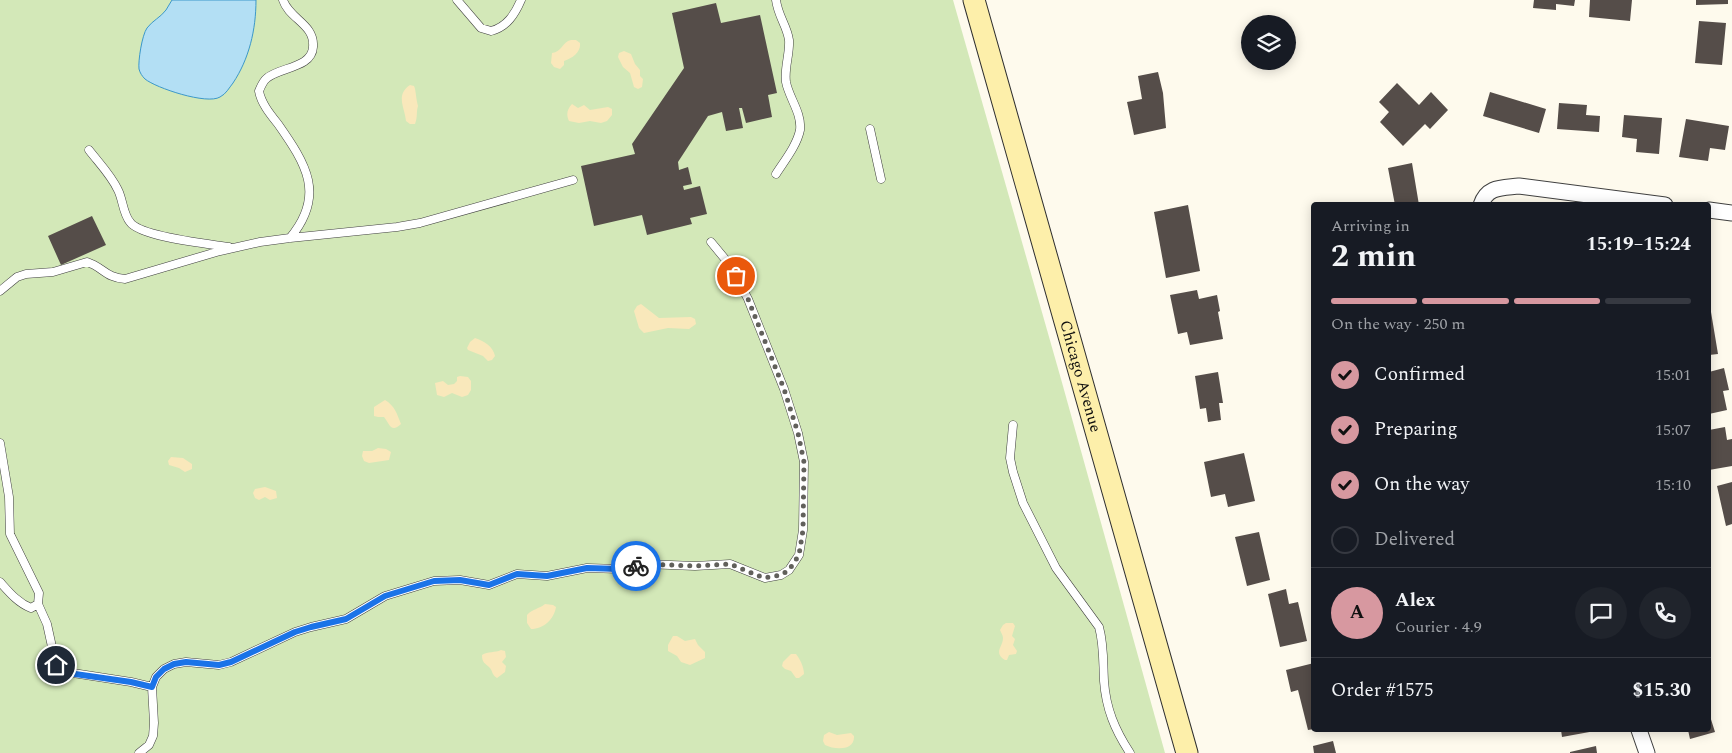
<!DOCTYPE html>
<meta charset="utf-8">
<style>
body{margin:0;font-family:Spectral,serif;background:#20242c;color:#f1f3f6;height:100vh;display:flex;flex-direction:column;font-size:19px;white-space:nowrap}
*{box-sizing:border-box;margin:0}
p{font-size:16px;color:#9ea1a6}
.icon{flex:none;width:28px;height:28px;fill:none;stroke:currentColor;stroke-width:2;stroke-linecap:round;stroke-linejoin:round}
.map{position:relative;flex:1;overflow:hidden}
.side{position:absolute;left:1311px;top:202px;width:400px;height:530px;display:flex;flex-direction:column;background:#171b24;border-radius:5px;box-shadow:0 2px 12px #0003}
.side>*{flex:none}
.buttons{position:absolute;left:1241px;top:15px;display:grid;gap:10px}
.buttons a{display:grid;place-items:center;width:55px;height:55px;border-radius:50%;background:#171b24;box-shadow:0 2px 12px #0003;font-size:25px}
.pin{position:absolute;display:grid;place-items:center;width:42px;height:42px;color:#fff;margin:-21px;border:2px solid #fff;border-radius:50%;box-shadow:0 1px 5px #0007}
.courier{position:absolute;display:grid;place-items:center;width:50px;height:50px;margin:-25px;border:4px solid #1a73e8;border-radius:50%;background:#fff;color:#222;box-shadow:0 1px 6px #0007}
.overview em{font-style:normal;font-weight:700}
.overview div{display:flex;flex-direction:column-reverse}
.overview{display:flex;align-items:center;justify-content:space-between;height:85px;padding:0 20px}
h1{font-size:32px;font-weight:700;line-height:38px}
.bar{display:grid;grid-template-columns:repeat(4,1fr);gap:8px 5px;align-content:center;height:60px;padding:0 20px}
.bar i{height:6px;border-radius:4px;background:#363941}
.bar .selected{background:#d798a0}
.bar p{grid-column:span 4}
.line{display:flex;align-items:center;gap:12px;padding:0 20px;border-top:1px solid #363941}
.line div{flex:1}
.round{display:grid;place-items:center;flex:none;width:52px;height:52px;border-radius:26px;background:#20242c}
ol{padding:0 20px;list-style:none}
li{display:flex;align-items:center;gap:15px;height:55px}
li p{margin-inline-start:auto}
li .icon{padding:5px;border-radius:50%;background:#d798a0;color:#111;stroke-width:4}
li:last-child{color:#9ea1a6}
li i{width:28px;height:28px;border:2px solid #363941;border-radius:50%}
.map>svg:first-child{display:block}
</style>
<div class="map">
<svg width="1732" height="753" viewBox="0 0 1732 753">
<rect width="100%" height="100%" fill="#fefaed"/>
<path fill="#d3e8b8" d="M 0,0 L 953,0 L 1061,379 L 1165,753 L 0,753 Z"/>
<path fill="#f9e8bb" d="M 571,40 L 576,40 L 580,43 C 581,52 573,58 564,61 L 564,65 L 560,69 L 554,67 L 551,63 L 552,53 C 562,52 562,42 571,40 Z
M 624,51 L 631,54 L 635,64 L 640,70 L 640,76 L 643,79 L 642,87 L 638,89 L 634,87 L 630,73 L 623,67 L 618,57 L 619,53 Z
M 410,85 L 414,86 C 416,90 416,99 418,106 C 416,112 418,116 415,124 L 410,124 L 406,121 C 405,108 395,95 410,85 Z
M 572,104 L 578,108 L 584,105 L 590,110 L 608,107 L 612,109 L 612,115 L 607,121 L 601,123 L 590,121 L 579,123 L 569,121 C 566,115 567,109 572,104 Z
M 641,304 L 659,318 L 691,317 L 695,319 L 696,324 L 689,329 L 668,328 L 644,333 L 639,328 L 634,311 L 637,306 Z
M 475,338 C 484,341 493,346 495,356 L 492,360 L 488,361 L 483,356 L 468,350 L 467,348 L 470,342 Z
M 460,376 L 468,377 L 471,381 L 471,390 L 468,395 L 462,397 L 452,393 L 444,397 L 437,395 L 435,383 L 443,381 L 448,385 L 454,384 L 457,381 L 457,377 Z
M 385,400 C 395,406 397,414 401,424 C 391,434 389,423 384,417 L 378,417 L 374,416 L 374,407 Z
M 378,448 L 386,449 L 391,452 L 389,460 L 369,463 L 364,461 L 362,456 L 363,451 L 372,451 Z
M 171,457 L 183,458 L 192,464 L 192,469 L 185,472 L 179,468 L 169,465 L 168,461 Z
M 265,487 L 276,491 L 277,498 L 270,500 L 265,497 L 259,500 L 255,498 L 253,493 L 255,489 Z
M 545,604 L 553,605 L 556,607 C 554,619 544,629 531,629 L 527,623 L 527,615 C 532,609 539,609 545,604 Z
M 1006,623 L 1013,623 L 1015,626 L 1012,636 L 1015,639 L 1013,645 L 1017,651 L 1016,654 L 1009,655 L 1007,660 L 1005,660 C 993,652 1003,647 1003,638 C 1003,635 1001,633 1000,630 L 1003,625 Z
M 673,636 L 677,636 L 685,641 L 695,639 L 698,645 L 705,652 L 705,658 L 690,665 L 681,662 L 677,656 L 668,651 L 668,645 Z
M 501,650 L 505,651 L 506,657 L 502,662 L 506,666 L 505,672 L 497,678 C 492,675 493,672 490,668 C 485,663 482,663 482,655 C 488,651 495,653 501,650 Z
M 791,654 L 796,654 C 800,659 804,667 804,674 L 799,678 L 796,678 L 791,671 L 785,669 L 782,666 L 783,662 Z
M 829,732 L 837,735 L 851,733 L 854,736 C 855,751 835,750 825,745 L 823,741 L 824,735 Z"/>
<path fill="#b3dff4" stroke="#3c98c9" d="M 172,0 L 256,0 C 256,30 249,59 233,83 C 229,88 226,94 220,97 C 207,105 156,88 145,79 C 142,76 140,73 139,69 C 138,61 142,35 147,28 C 152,21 161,17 166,10 C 168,7 170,3 172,0 Z"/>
<path fill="#554d49" d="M 1534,0 L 1575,0 L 1574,6 L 1556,4 L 1556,10 L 1533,8 Z
M 1590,0 L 1632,0 L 1630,21 L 1589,17 Z
M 1696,0 L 1728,0 L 1728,4 L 1696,5 Z
M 716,3 L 721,23 L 760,15 L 777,93 L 768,95 L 772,117 L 746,123 L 742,108 L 739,108 L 743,128 L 726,131 L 722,112 L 708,116 L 678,162 L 679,170 L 688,167 L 692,184 L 683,186 L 684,190 L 700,186 L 707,214 L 690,218 L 692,224 L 647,235 L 642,215 L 594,226 L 581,166 L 635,154 L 632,144 L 684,68 L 672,13 Z
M 1699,21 L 1726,23 L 1722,65 L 1695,63 Z
M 1158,72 L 1163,93 L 1166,128 L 1134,135 L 1127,102 L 1142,99 L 1138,76 Z
M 1397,83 L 1419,105 L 1431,92 L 1448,110 L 1430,129 L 1425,124 L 1403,146 L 1380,122 L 1389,112 L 1379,102 Z
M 1490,92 L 1546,109 L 1539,133 L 1483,116 Z
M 1559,103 L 1587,105 L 1586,115 L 1600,116 L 1599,132 L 1557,129 Z
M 1624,115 L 1662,118 L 1659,154 L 1636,152 L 1637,139 L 1622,137 Z
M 1686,119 L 1729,126 L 1725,150 L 1710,148 L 1708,161 L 1679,157 Z
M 1412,163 L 1419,205 L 1395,205 L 1388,168 Z
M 1188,205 L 1200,271 L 1166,278 L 1154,212 Z
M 92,216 L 106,245 L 61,265 L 48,236 Z
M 1197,290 L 1199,299 L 1217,295 L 1220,311 L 1218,312 L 1223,339 L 1190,345 L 1187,332 L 1178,334 L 1170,295 Z
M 1709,312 L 1711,312 L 1718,354 L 1709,355 Z
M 1724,368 L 1729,390 L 1723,391 L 1727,410 L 1709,414 L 1709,372 Z
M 1218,372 L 1223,403 L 1219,403 L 1221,420 L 1208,422 L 1206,408 L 1200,409 L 1195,376 Z
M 1725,427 L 1727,440 L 1732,439 L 1732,466 L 1709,470 L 1709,430 Z
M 1244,453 L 1255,501 L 1228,507 L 1225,494 L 1211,497 L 1204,462 Z
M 1732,482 L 1732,524 L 1726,526 L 1717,486 Z
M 1259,532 L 1270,580 L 1247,586 L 1235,537 Z
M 1286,589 L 1289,604 L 1298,602 L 1307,641 L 1280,647 L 1268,594 Z
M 1314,663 L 1314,729 L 1308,730 L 1298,690 L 1291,692 L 1286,670 Z
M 1709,713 L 1715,732 L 1690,739 L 1688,730 L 1709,730 Z
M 1561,730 L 1595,730 L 1595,731 L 1562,737 Z
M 1333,741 L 1336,753 L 1314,753 L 1313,746 Z
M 1596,746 L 1597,753 L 1570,753 L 1570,752 Z"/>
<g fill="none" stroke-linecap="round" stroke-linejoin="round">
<g stroke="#404040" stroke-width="9">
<path id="service" d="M 283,0 C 289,19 315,24 313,47 C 312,68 280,67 267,78 C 263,81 261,86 259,91 C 261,103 270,114 278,124 C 306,164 326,195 290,238
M 457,0 L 481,28 L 491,31 C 507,27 515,14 521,0
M 776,0 C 778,16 787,26 789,40 C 790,54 784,68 786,82 C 789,98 802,113 800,130 C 797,145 785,160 776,174
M 870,129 L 881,179
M 89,150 C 99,163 111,175 118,190 C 123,200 123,214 130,222 C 140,237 210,244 229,247
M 0,291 L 17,277 L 26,274 L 53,272 L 87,262 C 103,267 106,278 125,279 L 220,251 L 260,242 L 290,238 L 397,227 L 420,223 L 573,180
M 1013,425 L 1010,458 L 1013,472 L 1023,503 L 1056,568 L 1099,627 C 1104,645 1103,663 1104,681 C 1106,709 1115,730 1130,753
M 0,443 L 9,497 L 10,534 L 39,593 L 38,604 L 31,608 C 18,603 9,592 0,582
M 38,604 L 47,624 L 56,665 L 60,671 L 131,682 L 152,687
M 139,753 L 149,745 L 153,736 L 154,723 L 152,687 L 156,677 L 164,669 L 174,664 L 186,662 L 219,665 L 231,662 L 295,632 L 311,627 L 346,619 L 385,596 L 434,581 L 460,580 L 489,585 L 517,574 L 547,576 L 587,568 L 620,569 L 646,564 L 695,566 L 730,564 L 765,578 L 781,575 L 789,570 L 799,555 L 803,530 L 804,462 L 798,433 L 784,389 L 748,299 L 730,265 L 711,242"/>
</g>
<g stroke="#404040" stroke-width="17">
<path id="minor" d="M 1481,205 C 1487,186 1502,188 1519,186 L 1665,205
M 1709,210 L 1732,213
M 1639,730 L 1647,753"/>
</g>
<g stroke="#2f2f2f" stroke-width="23">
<g id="secondary">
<path id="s1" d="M 974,0 L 1187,753"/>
</g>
</g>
<use href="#service" stroke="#fff" stroke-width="8"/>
<use href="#minor" stroke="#fff" stroke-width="15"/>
<use href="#secondary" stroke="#fdefaa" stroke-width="21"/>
</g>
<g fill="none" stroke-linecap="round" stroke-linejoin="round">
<path stroke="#61605b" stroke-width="5" stroke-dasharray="0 9" d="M 636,566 L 646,564 L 695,566 L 730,564 L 764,578 L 781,575 L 789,570 L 799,555 L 803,530 L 804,462 L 798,433 L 784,389 L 748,299 L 736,276"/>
<path stroke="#1a73e8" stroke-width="6" d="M 56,665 L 60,671 L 68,673 L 131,682 L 152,687 L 156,677 L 164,669 L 174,664 L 186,662 L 219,665 L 231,662 L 295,632 L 311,627 L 346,619 L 385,596 L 434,581 L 460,580 L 489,585 L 517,574 L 547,576 L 587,568 L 620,569 L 636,566"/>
</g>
<g text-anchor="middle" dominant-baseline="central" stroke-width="5" stroke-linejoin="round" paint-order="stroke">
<g font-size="16" fill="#0d0d0d" stroke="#fff">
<text stroke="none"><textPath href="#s1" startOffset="391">Chicago Avenue</textPath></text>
</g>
</g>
</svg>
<div class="buttons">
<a><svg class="icon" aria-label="layers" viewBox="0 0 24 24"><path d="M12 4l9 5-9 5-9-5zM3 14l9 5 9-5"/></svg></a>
</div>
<div class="pin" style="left:736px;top:276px;background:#ea580c"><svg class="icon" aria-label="bag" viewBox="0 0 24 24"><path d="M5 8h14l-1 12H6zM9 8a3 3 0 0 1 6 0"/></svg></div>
<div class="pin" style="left:56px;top:665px;background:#1f2937"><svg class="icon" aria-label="home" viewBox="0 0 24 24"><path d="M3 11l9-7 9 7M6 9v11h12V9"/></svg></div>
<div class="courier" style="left:636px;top:566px"><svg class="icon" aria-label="bike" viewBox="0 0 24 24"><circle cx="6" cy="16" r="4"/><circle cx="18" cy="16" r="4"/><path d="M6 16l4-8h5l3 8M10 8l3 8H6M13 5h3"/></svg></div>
<section class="side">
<div class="overview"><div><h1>2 min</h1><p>Arriving in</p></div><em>15:19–15:24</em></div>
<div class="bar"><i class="selected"></i><i class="selected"></i><i class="selected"></i><i></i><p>On the way · 250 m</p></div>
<ol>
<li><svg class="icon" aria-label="check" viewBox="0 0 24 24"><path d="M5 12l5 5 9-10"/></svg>Confirmed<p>15:01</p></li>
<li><svg class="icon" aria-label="check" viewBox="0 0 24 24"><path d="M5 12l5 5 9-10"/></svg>Preparing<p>15:07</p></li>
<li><svg class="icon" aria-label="check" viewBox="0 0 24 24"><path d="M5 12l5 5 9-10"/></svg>On the way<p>15:10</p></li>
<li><i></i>Delivered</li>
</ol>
<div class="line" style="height:90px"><b class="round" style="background:#d798a0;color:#111">A</b><div><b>Alex</b><p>Courier · 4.9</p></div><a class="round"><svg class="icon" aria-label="chat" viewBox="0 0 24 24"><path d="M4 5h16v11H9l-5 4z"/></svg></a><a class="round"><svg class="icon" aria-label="phone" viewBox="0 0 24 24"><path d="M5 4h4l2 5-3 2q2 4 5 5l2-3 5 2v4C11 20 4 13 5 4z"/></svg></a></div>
<div class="line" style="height:65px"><div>Order #1575</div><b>$15.30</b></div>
</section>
</div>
